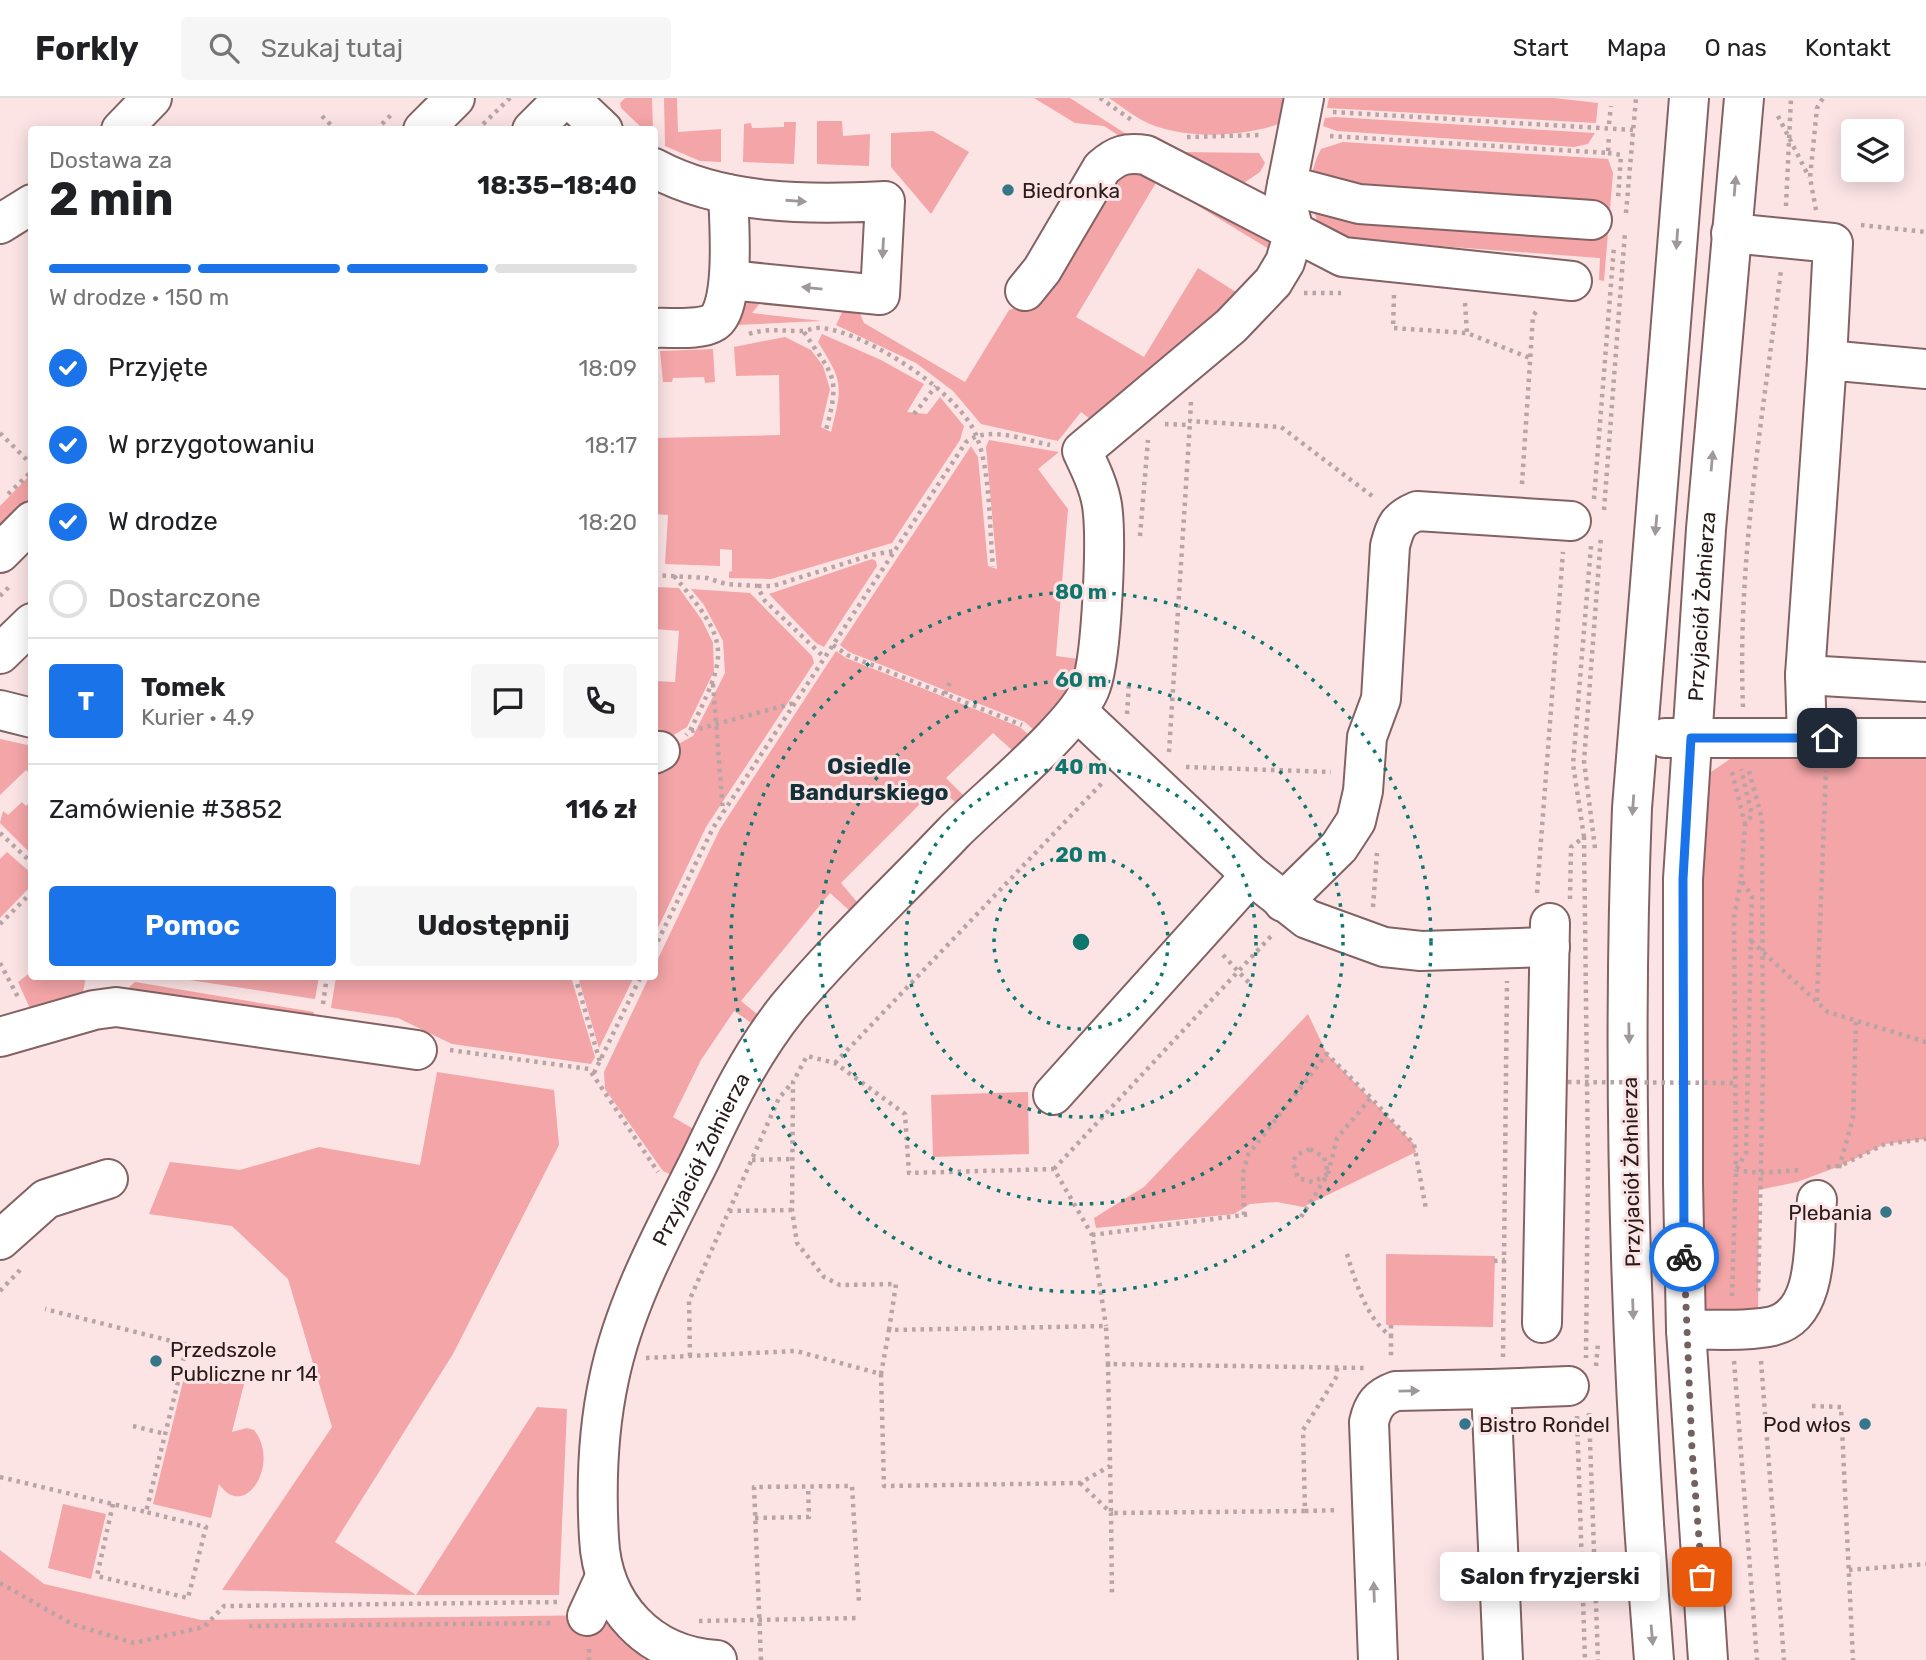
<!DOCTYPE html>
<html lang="pl">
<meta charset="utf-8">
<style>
body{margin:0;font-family:Rubik,sans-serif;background:#f6f6f6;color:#202124;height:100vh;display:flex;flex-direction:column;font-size:26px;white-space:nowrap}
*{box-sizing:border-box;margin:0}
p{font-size:23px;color:#757577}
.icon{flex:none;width:38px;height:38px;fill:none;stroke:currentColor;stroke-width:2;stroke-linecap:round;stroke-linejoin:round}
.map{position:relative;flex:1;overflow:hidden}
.sheet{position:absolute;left:28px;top:28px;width:630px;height:854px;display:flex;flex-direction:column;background:#fff;border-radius:7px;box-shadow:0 4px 18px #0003}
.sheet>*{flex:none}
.controls{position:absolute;left:1841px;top:21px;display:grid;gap:14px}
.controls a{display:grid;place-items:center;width:63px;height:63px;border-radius:7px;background:#fff;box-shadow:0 4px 18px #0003;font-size:35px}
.pin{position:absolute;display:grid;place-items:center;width:60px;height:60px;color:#fff;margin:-30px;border-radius:14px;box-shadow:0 4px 10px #0006}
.courier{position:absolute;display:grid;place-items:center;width:70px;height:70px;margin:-35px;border:5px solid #1a73e8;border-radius:50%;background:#fff;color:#222;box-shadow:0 2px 9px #0007}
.bubble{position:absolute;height:49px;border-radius:7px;background:#fff;box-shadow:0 4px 18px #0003;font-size:23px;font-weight:700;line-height:49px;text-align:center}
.overview em{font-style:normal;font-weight:700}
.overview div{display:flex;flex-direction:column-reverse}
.overview{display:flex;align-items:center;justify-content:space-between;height:119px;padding:0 21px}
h1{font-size:46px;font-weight:700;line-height:52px}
.bar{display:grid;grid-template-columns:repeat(4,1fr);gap:10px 7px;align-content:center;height:84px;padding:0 21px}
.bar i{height:9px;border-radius:5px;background:#e0e0e0}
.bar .current{background:#1a73e8}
.bar p{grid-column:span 4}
.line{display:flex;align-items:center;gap:18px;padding:0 21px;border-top:2px solid #e0e0e0}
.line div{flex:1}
.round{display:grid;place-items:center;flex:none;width:74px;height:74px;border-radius:7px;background:#f6f6f6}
ol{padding:0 21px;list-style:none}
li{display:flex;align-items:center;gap:21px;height:77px}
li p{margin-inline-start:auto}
li .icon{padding:7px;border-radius:50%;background:#1a73e8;color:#fff;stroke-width:4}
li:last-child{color:#757577}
li i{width:38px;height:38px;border:4px solid #e0e0e0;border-radius:50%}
.action{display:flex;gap:14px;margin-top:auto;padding:14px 21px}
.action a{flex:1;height:80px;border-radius:7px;background:#1a73e8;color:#fff;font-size:28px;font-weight:700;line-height:80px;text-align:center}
.action a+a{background:#f6f6f6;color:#202124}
header{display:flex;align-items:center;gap:42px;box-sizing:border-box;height:98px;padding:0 35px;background:#fff;border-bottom:2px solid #e0e0e0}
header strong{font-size:33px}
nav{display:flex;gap:38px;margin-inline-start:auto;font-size:24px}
.search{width:490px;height:63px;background:#f6f6f6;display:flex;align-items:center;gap:18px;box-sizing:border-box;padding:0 24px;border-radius:7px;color:#757577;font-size:26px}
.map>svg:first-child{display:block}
</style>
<header>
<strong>Forkly</strong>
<div class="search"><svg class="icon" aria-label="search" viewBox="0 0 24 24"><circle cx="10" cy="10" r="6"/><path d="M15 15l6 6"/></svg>Szukaj tutaj</div>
<nav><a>Start</a><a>Mapa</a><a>O nas</a><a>Kontakt</a></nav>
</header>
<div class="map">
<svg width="1926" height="1562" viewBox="0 0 1926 1562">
<rect width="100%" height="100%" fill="#fce4e5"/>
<path fill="#f4a5a7" d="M 625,0 L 652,0 L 653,31 L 643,31 L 621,10 L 620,5 Z
M 664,0 L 677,0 L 678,34 L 721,31 L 721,64 L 700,63 L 665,48 Z
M 1034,0 L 1070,0 L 1137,43 L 1121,39 L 1104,28 L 1075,25 Z
M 1109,0 L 1287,0 L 1288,23 C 1249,38 1195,42 1155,28 C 1138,22 1124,10 1109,0 Z
M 1329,0 L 1554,0 L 1598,5 L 1596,25 L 1327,10 Z
M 1335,19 L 1595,35 L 1588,46 L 1574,49 L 1337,33 L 1323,28 L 1325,20 Z
M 817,23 L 842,23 L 843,38 L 870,36 L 869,68 L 817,66 Z
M 784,24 L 796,24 L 794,66 L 743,64 L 744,26 L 751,25 L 752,30 L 784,29 Z
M 933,33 L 969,54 L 931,116 L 891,69 L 891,35 Z
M 1343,44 L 1608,61 L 1613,75 L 1604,183 L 1599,182 L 1600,160 L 1344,141 L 1323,137 C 1310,108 1305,81 1321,51 Z
M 1182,54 L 1259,55 L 1265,65 L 1260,74 L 1238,89 Z
M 1128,66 L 1281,139 L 1269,151 L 1157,83 L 1076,219 L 1144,259 L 1198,170 L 1239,196 L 1102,330 L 1081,314 L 1058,343 L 981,326 L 953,293 L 916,265 L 836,227 L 849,200 L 858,211 L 864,225 L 965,284 L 1009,212 L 1038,203 L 1113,67 Z
M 769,194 L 752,215 L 822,223 L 736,227 L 734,198 Z
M 822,236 L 881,262 L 924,286 L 907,314 L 927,316 L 940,299 L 964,328 L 960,342 L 892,445 L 771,481 L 729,480 L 729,474 L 732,473 L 732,452 L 720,451 L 720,468 L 665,466 L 668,417 L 655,416 L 655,340 L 780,337 L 779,277 L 736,278 L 734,249 L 785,239 L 811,252 L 823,268 L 830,291 L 821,329 L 831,334 C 843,287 843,284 818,244 Z
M 713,251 L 715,284 L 705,285 L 704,279 L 673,280 L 672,284 L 663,284 L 660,253 Z
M 989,342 L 1059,354 L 1038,371 L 1068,411 L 1056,558 L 1079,561 L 1067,593 L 1034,632 L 1025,624 L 849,554 L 840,547 L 971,348 L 978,359 L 988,468 L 997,471 L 986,349 Z
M 31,376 L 31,400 L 0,431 L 0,408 Z
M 872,461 L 876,463 L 877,468 L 824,549 L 816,545 L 769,496 Z
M 654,489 L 679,490 L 702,522 L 713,545 L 714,573 L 687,629 L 655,648 L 655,583 L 675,584 L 679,533 L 655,531 Z
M 691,491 L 750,495 L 812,558 L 814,565 L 706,729 L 655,836 L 655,669 L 671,650 L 693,638 L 725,575 L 723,543 L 704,507 Z
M 836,553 L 846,560 L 1020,629 L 1029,637 L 1013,653 L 993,635 L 946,680 L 965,699 L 957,706 L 938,688 L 841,785 L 857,804 L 850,813 L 830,795 L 741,903 L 762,920 L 756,928 L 734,913 L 701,962 L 673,1019 L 695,1032 L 674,1078 L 663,1073 L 605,991 L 604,974 L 649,879 L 654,878 L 655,867 L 720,731 Z
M 1926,640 L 1926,1041 L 1885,1046 L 1840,1068 L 1797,1084 L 1759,1092 L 1758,1222 L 1712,1218 L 1704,1210 L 1697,827 L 1704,686 L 1711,674 L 1733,659 Z
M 0,641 L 32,648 L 31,677 L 26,672 L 0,697 Z
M 31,703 L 31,756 L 0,725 L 3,713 L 8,717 L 22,704 L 26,708 Z
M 7,754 L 31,775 L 31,788 L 0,820 L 0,761 Z
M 31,874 L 32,878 L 86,879 L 82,899 L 33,917 L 18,884 Z
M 169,879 L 319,879 L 315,901 Z
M 336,879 L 571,879 L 595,959 L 591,966 L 452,946 L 398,920 L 331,910 Z
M 578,879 L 634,879 L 599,950 Z
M 135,884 L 314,914 L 312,926 L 118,899 Z
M 1308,916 L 1327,956 L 1414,1046 L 1416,1054 L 1303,1109 L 1277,1104 L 1250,1106 L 1234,1116 L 1096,1130 L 1094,1120 L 1144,1089 Z
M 437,974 L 554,992 L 559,1047 L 453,1256 L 335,1444 L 416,1497 L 537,1309 L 567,1311 L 559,1497 L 416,1497 L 222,1492 L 332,1329 L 288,1181 L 232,1128 L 149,1116 L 170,1064 L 240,1072 L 319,1049 L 420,1067 Z
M 1028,994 L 1029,1056 L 933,1059 L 931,997 Z
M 1386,1156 L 1495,1158 L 1493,1229 L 1386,1227 Z
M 186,1271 L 244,1286 L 232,1334 L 247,1330 L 254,1332 C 281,1365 245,1424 219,1386 L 211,1420 L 153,1406 Z
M 63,1406 L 106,1416 L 91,1481 L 48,1470 Z
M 0,1452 L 44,1486 L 201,1522 L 601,1517 L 645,1562 L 0,1562 Z"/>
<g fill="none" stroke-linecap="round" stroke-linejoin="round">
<g stroke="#836263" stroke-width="42">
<g id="minor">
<path d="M 569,0 L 603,32"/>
<path d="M 121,32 L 152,0"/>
<path d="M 423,32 L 455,0"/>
<path d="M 532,32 L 564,0"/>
<path d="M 654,70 C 723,107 809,107 885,103 L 880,197 L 729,182"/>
<path d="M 1287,87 L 1359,106 L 1592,122"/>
<path d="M 0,126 L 32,106"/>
<path d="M 1731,135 L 1833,145 L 1827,262"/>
<path d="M 1025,193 L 1042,172 L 1102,70 C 1117,57 1126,54 1146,57 L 1343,159 L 1572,183"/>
<path d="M 654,230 C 671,229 700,233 714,224 C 736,210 729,121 728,96"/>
<path d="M 0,455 L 32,423"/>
<path d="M 0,556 L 32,525"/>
<path d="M 1805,577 L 1926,584"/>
<path d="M 0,612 L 32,620"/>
<path d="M 1078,614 L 1251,777 L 1307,821 L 1384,849 L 1421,853 L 1550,849"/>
<path d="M 1665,640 L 1926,640"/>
<path d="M 1807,640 L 1805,577 L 1827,262 L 1926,271"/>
<path d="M 654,656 L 660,653"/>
<path d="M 1283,804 L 1339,749 L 1356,723 L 1363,693 L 1367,639 L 1381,601 L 1390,448 C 1395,428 1398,421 1417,413 L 1571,423"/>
<path d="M 0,939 L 94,912 L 116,909 L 417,952"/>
<path d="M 1053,997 L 1251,777"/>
<path d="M 0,1142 L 46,1101 L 108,1081"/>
<path d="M 1542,1225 L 1550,825"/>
<path d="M 1686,1232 C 1714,1231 1746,1234 1773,1228 C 1821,1216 1813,1140 1817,1102"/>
<path d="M 587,1518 L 605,1479"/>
<path id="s1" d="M 717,1562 C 649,1558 602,1508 599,1440 C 596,1388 598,1332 609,1281 C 625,1203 666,1130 701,1060 C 726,1007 751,955 788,909 C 839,848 898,793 953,735 C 985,702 1079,626 1091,588 C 1102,557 1107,440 1102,407 C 1099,388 1090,370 1082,353 L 1231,228 L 1273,184 L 1285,164 L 1294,134 L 1285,97 L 1304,0"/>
<path d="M 1378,1562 L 1369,1324 C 1373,1307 1379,1299 1396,1293 L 1491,1291"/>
<path d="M 1503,1562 L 1491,1291 L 1569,1288"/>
<path d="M 1654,1562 C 1631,1279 1621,994 1632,710 L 1689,0"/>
<path id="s2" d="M 1708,1562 L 1686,1232 L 1683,1085 L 1683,781 L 1706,431 L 1744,0"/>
</g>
</g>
<path stroke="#b9a4a5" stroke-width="4.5" stroke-dasharray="3.5 5" stroke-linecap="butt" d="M 1100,0 L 1133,23
M 1333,14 L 1633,32
M 322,18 L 336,32
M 1778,18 L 1809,79
M 1609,26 L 1611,8
M 376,32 L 393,15
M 477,32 L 510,0
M 1330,38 L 1608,55 L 1609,36
M 1187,39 L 1262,37
M 1608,55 L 1621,57 L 1618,101
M 1786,108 L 1791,0
M 1816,112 L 1810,80 L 1817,10 L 1823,0
M 1626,115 L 1636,0
M 1861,127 L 1926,134
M 1304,195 L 1341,195
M 1394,197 L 1393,230 L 1467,235 L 1530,260
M 1465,205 L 1467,235
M 804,234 C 833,279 841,277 826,332
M 749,236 C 766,230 783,233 801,233 C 808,233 815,229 822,230 C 867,235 959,294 976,337 C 991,373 989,430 993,469
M 1191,304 L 1190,323 L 1281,329 L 1376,401
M 914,316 L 936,288
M 1165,326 L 1189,327
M 0,335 L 32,367
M 1522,386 L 1533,218 L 1538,211
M 8,396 L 32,373
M 1594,401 L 1614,148
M 1604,412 L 1625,134
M 1140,438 L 1148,342
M 654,477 L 707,480 L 726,486 L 757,488 L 765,503 L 825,560
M 674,478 C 733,547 727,556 690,633 L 686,637
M 758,488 L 773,488 L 871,457 L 894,453
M 0,498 L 11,487
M 833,547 L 847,557 L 1022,627
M 713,586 L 723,714
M 945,596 L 951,582
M 1743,609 C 1737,463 1763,317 1781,172
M 1127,616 L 1129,586
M 691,633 L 794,605
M 1169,654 L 1190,324
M 1186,669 L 1331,674
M 1749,673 L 1762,721 L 1763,977 L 1758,1198
M 1732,674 L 1745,726
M 0,735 L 32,765
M 1584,739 L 1573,666 L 1591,448
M 1595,750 L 1584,663 L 1601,438
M 1741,783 L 1734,819 L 1736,1072 L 1760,1075 L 1801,1072
M 1537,795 L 1563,454
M 1570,801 L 1571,749 L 1584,739 L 1588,1064 L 1586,1260
M 1373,809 L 1377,755
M 0,826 L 32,794
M 1751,843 L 1828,914 L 1926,944
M 654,851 L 713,730 L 966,344 C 988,327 1025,342 1050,347
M 1223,857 L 1252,888
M 0,865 L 19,901
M 575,878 L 600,964
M 1817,903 L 1826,673
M 323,906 L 327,878
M 450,952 L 589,971 L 658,1074
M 835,965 L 1103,684
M 594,975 L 641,878
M 1310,1051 L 1324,1059 L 1328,1076 L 1313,1084 L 1298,1080 L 1293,1065 L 1296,1057 Z
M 752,1062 L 792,1061
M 1827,1069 L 1840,1068 L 1885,1046 L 1926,1041
M 1839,1070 L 1853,1020 L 1856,924
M 1054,1071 L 1273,836
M 729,1113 L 792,1112
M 1244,1117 L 1243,1075 L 1248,1057 L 1327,956 L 1371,1000
M 1301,1119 L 1328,1076 L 1337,1040 L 1371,1000 L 1414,1046 L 1426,1111
M 1092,1137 L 1251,1116
M 1347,1156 C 1355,1183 1367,1222 1391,1238 L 1391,1262
M 1494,1163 L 1505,1162
M 0,1193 L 21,1171
M 1732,1198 L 1736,1072 L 1746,1055 L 1752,798 L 1741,782 L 1745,727 L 1752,717 L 1741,671
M 1391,1227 L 1391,1238
M 889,1232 L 896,1186 L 840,1187 L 824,1179 L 797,1145 L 792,1112 L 793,984 L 807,958 L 835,965 L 905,1016 L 909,1075 L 1054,1071 L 1092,1137 L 1106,1228
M 690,1258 L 689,1203 L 779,1000 L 792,985
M 1503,1259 L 1507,883
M 646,1260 L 796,1253 L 881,1276 L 889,1232 L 1106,1228 L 1108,1266
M 1734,1263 L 1757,1562
M 1761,1263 L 1784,1562
M 1596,1268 L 1598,1245
M 1337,1270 L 1337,1278 L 1303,1332 L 1305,1413 L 1111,1415 L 1108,1266 L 1366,1270
M 881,1276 L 884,1388 L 1080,1385 L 1110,1368
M 1812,1308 L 1841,1309 L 1853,1562
M 1589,1315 L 1598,1562
M 1577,1318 L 1585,1562
M 133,1328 L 165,1336
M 0,1379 L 146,1414 L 187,1247 L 45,1211
M 1080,1385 L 1111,1415 L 1112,1497
M 113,1406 L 97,1478 L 188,1500 L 206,1429 L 146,1414
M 1305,1413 L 1339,1412
M 755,1420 L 809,1419 L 808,1388
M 1849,1472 L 1926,1466
M 0,1485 L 72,1526 L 134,1545 L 204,1529 L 224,1508 L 559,1504
M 699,1523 L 859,1520
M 249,1528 L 555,1525
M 589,1551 L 589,1562
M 761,1562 L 754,1389 L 852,1388 L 859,1504"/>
<use href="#minor" stroke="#fff" stroke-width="38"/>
<path stroke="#b9a4a5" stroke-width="4.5" stroke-dasharray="3.5 5" stroke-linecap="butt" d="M 1568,984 L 1733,985"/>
</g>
<defs><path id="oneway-solid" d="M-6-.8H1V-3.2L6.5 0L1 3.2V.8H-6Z" transform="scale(1.75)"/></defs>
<g fill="#9f9898">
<use href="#oneway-solid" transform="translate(1735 88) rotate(-85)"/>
<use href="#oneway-solid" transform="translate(796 103) rotate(4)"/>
<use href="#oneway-solid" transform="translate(1677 141) rotate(94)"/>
<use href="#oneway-solid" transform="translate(883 150) rotate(93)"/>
<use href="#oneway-solid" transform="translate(812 190) rotate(-174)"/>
<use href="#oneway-solid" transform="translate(1712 363) rotate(-85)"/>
<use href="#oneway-solid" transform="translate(1656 427) rotate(95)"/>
<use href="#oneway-solid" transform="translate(1633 707) rotate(94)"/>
<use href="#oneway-solid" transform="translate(1629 935) rotate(89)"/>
<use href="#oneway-solid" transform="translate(1633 1211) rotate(88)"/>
<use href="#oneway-solid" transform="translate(1409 1293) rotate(-1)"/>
<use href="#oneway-solid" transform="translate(1374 1494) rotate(-92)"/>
<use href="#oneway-solid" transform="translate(1652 1537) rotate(85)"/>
</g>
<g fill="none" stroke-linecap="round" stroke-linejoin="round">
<path stroke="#736162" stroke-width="7" stroke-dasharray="0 12.6" d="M 1684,1159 L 1692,1352 L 1702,1479"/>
<path stroke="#1a73e8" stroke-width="9" d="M 1684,1159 L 1683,781 L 1691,640 L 1827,640"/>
</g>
<g fill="none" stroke="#0f766e" stroke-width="3.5" stroke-dasharray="3.5 7">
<circle cx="1081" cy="844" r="87"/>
<circle cx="1081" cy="844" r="175"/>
<circle cx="1081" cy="844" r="262"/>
<circle cx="1081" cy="844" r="350"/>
</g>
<g fill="#357688" stroke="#fce4e5" stroke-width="2.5">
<circle cx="1008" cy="92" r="7"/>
<circle cx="1886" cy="1114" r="7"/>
<circle cx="156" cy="1263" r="7"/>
<circle cx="1465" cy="1326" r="7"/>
<circle cx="1865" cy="1326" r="7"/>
</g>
<g text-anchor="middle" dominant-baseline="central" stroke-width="6" stroke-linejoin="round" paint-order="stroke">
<g font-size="21" fill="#291b1b" stroke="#fce4e5" text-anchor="start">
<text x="1022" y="92">Biedronka</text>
<text x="1872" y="1114" text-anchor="end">Plebania</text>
<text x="170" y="1251">Przedszole<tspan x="170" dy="24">Publiczne nr 14</tspan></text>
<text x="1479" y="1326">Bistro Rondel</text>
<text x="1851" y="1326" text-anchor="end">Pod włos</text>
</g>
<g font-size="21" fill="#291b1b" stroke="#fce4e5">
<text stroke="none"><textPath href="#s2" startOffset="1055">Przyjaciół Żołnierza</textPath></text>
<text stroke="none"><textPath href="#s1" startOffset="586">Przyjaciół Żołnierza</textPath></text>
<text transform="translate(1631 1074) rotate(-91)">Przyjaciół Żołnierza</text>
</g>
<g font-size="23" font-weight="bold" fill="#13323b" stroke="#fce4e5">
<text x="869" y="668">Osiedle<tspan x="869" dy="26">Bandurskiego</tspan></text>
</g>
</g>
<circle cx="1081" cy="844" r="10" fill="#0f766e" stroke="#fce4e5" stroke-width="3.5"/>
<g font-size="21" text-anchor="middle" font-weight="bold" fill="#0f766e" stroke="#fce4e5" stroke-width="6" stroke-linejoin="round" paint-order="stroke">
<text x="1081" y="501">80 m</text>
<text x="1081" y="589">60 m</text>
<text x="1081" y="676">40 m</text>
<text x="1081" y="764">20 m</text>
</g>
</svg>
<div class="controls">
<a><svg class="icon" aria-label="layers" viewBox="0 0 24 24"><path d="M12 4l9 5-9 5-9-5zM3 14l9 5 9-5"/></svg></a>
</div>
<div class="pin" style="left:1702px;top:1479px;background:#ea580c"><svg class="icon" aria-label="bag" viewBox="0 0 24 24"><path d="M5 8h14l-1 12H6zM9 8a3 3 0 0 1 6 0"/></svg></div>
<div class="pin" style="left:1827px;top:640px;background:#1f2937"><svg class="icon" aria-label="home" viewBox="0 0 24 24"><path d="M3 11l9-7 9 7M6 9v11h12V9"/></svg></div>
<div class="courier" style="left:1684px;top:1159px"><svg class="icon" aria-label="bike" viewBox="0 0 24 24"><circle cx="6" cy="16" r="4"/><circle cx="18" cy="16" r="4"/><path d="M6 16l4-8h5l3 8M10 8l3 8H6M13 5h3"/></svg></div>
<div class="bubble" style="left:1440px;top:1454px;width:220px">Salon fryzjerski</div>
<section class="sheet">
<div class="overview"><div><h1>2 min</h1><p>Dostawa za</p></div><em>18:35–18:40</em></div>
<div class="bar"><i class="current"></i><i class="current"></i><i class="current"></i><i></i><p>W drodze · 150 m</p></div>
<ol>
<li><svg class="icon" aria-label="check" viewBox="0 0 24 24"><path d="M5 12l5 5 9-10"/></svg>Przyjęte<p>18:09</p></li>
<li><svg class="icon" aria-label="check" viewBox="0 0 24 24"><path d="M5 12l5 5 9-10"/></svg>W przygotowaniu<p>18:17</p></li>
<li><svg class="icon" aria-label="check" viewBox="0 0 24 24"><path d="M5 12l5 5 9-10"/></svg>W drodze<p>18:20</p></li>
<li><i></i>Dostarczone</li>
</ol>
<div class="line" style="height:126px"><b class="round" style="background:#1a73e8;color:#fff">T</b><div><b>Tomek</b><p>Kurier · 4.9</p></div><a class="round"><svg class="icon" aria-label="chat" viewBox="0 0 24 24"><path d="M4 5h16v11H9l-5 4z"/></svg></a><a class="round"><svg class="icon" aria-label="phone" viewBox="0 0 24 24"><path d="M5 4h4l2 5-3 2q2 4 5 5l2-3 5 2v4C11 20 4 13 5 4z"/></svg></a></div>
<div class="line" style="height:91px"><div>Zamówienie #3852</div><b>116 zł</b></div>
<div class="action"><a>Pomoc</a><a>Udostępnij</a></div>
</section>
</div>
